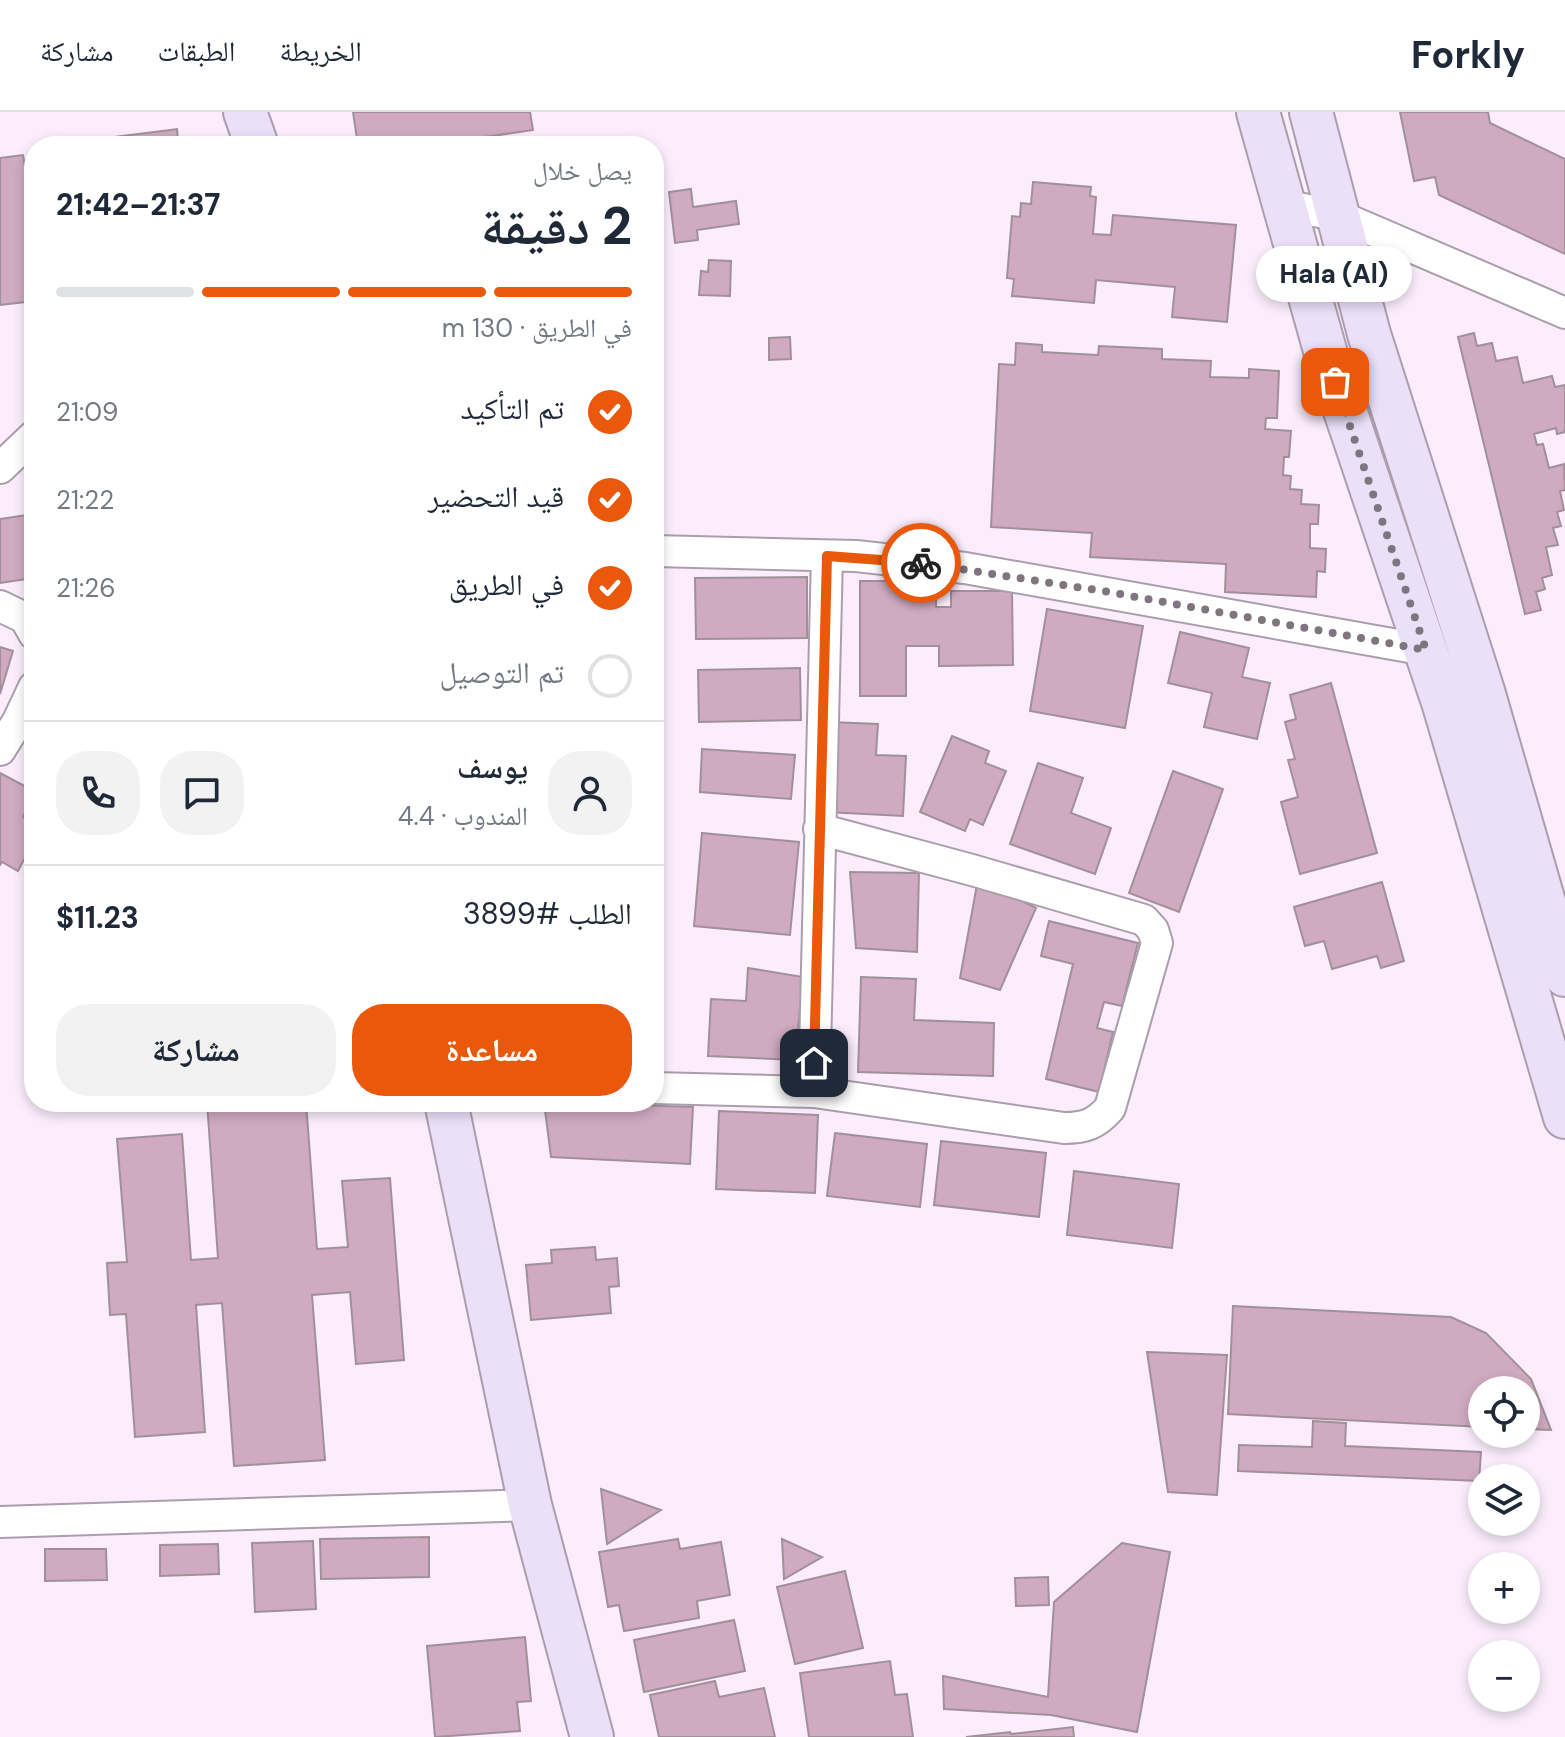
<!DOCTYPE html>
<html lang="ar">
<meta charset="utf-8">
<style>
body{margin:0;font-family:"DM Sans","Noto Naskh Arabic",sans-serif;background:#f2f2f3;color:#1f2937;direction:rtl;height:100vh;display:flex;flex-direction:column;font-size:30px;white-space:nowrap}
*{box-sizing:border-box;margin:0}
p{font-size:26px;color:#747a83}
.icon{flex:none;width:44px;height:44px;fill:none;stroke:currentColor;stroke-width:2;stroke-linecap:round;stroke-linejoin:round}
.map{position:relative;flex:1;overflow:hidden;direction:ltr}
.panel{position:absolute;left:24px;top:24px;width:640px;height:976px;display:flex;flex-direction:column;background:#fff;border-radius:32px;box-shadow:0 4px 12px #0003;direction:rtl}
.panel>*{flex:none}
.controls{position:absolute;left:1468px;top:1264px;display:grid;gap:16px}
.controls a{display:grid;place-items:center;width:72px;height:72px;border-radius:50%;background:#fff;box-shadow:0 4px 12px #0003;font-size:40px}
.pin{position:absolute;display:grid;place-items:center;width:68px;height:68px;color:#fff;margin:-34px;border-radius:16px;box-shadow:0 4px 12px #0006}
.courier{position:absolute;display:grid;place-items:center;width:80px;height:80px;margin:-40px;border:6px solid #ea580c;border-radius:50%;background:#fff;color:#222;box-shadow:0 2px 10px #0007}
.bubble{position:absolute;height:56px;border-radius:28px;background:#fff;box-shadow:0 4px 12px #0003;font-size:26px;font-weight:800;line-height:56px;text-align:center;direction:rtl}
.head em{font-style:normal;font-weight:800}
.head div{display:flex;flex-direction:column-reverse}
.head{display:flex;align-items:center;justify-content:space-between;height:136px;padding:0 32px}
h1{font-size:52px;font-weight:800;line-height:60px}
.bar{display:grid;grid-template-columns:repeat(4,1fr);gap:12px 8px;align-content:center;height:96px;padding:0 32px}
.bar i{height:10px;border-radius:6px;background:#e0e1e3}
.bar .active{background:#ea580c}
.bar p{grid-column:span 4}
.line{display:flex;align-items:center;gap:20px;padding:0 32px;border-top:2px solid #e0e1e3}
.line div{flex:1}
.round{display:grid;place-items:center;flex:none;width:84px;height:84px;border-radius:32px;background:#f2f2f3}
ol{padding:0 32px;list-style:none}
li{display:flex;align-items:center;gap:24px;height:88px}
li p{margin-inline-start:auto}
li .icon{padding:8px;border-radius:50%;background:#ea580c;color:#fff;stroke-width:4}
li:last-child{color:#747a83}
li i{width:44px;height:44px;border:4px solid #e0e1e3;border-radius:50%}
.primary-button{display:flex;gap:16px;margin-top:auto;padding:16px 32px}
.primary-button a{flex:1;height:92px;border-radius:32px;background:#ea580c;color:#fff;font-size:32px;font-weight:800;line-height:92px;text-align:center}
.primary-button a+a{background:#f2f2f3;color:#1f2937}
header{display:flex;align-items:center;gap:48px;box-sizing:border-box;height:112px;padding:0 40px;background:#fff;border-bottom:2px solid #e0e1e3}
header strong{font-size:38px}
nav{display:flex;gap:44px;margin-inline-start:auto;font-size:28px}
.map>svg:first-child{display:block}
</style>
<header>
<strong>Forkly</strong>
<nav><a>الخريطة</a><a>الطبقات</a><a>مشاركة</a></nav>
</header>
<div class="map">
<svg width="1565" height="1625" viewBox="0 0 1565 1625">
<rect width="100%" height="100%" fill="#fbedfc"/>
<path fill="#cfaac0" stroke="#a19099" stroke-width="2" d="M 353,0 L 530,0 L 533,18 L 424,34 L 358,34 Z
M 1400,0 L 1488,0 L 1490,11 L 1565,47 L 1565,142 L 1439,83 L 1435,65 L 1414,69 Z
M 177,17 L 178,28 L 187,27 L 188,34 L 68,34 L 68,31 Z
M 23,43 L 26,61 L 34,59 L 34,189 L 0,193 L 0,46 Z
M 1033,70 L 1091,75 L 1090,84 L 1096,85 L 1093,122 L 1111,123 L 1113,103 L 1236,113 L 1227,210 L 1172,205 L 1175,175 L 1096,168 L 1094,191 L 1012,184 L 1014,167 L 1007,166 L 1012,104 L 1020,105 L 1021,91 L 1031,92 Z
M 691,77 L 693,95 L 736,89 L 739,112 L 697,118 L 698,128 L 675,131 L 669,80 Z
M 709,148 L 731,149 L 730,184 L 699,183 L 701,159 L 708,160 Z
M 1474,221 L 1477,234 L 1492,231 L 1496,249 L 1517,245 L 1523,271 L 1552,264 L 1555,275 L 1565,273 L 1565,320 L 1557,322 L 1556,316 L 1534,322 L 1537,333 L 1543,332 L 1549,356 L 1564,352 L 1565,378 L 1560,379 L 1564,398 L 1557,400 L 1561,414 L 1553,416 L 1558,433 L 1546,435 L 1552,463 L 1542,466 L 1545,477 L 1536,480 L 1541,498 L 1525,502 L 1458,225 Z
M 790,225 L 791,247 L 769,248 L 769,226 Z
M 1016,231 L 1042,233 L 1042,240 L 1098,243 L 1099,234 L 1162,237 L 1162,247 L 1211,249 L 1210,265 L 1249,266 L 1249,257 L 1279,259 L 1277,306 L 1266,306 L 1265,317 L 1291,319 L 1289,345 L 1284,345 L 1283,363 L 1291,364 L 1290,377 L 1302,378 L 1301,392 L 1319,393 L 1318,412 L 1310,412 L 1310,436 L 1326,437 L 1325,460 L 1317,459 L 1316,485 L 1225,480 L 1226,452 L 1090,445 L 1092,421 L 991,415 L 999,252 L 1015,253 Z
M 34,402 L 34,466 L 0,471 L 0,407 Z
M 807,465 L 807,526 L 696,527 L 695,466 Z
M 860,469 L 936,469 L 936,495 L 951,495 L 951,479 L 1012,479 L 1013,553 L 939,554 L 939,534 L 906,534 L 906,584 L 860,584 Z
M 1047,497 L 1143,514 L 1125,616 L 1030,599 Z
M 1180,520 L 1249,536 L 1242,565 L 1270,571 L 1257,627 L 1204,615 L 1212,581 L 1168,571 Z
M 0,535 L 13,539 L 0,582 Z
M 800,556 L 801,608 L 699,610 L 698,558 Z
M 1331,571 L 1377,741 L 1300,762 L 1281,690 L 1298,685 L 1288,648 L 1295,647 L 1285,610 L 1296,607 L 1290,583 Z
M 830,610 L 878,612 L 876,643 L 906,644 L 903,704 L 826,700 Z
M 952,624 L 989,639 L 985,651 L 1006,659 L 983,713 L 970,707 L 965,719 L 920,700 Z
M 702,637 L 795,643 L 791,687 L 700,680 Z
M 1038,651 L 1083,666 L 1071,701 L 1111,716 L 1095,762 L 1010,732 Z
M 1173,659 L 1223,677 L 1179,800 L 1129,781 Z
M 0,661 L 34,679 L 23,705 L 34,711 L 34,728 L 18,759 L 2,750 L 0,753 Z
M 702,721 L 799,730 L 790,823 L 694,814 Z
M 850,760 L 919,761 L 917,840 L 856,836 Z
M 978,767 L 1036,796 L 1000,878 L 960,866 Z
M 1382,770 L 1404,849 L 1381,856 L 1377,844 L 1332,857 L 1324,829 L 1305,834 L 1294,795 Z
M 1049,809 L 1138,831 L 1122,894 L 1104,890 L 1097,916 L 1113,920 L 1099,980 L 1046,967 L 1073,852 L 1041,844 Z
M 748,856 L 803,865 L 795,948 L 708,944 L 711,887 L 746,889 Z
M 861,865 L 916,867 L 914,908 L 994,911 L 993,964 L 858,960 Z
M 207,990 L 306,990 L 317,1137 L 348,1135 L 342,1069 L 390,1066 L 404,1248 L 356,1252 L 350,1180 L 312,1183 L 325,1348 L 234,1354 L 222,1191 L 196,1193 L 205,1320 L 135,1325 L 126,1202 L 110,1203 L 107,1151 L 127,1150 L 117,1027 L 182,1022 L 191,1148 L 218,1146 Z
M 544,990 L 693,995 L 690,1052 L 551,1045 Z
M 719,999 L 818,1003 L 815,1081 L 716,1077 Z
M 835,1021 L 927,1032 L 920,1095 L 827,1084 Z
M 941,1029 L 1046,1041 L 1039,1105 L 934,1093 Z
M 1074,1059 L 1179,1072 L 1172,1136 L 1067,1123 Z
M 595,1135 L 596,1148 L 617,1146 L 619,1174 L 609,1175 L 611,1201 L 531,1208 L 526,1153 L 552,1151 L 551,1138 Z
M 1233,1194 L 1451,1205 L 1486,1221 L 1531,1267 L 1551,1318 L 1526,1317 L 1526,1278 L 1482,1278 L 1482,1315 L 1228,1302 Z
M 1147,1240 L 1227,1243 L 1217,1383 L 1168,1380 Z
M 1313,1309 L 1346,1311 L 1345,1334 L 1481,1340 L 1479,1369 L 1238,1359 L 1239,1333 L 1312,1335 Z
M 601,1377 L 661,1398 L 607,1432 Z
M 429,1425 L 429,1465 L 321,1467 L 320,1427 Z
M 678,1427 L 680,1437 L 721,1430 L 730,1483 L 697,1489 L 699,1506 L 624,1519 L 619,1493 L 608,1495 L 599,1440 Z
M 782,1427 L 822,1445 L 784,1467 Z
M 313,1429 L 316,1497 L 255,1500 L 252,1431 Z
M 1122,1431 L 1170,1440 L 1137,1620 L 1051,1603 L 944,1597 L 943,1564 L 1048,1585 L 1054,1490 Z
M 218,1432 L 219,1462 L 160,1464 L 160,1433 Z
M 45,1437 L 106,1437 L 107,1468 L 45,1469 Z
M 845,1459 L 863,1536 L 795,1552 L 777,1475 Z
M 1048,1465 L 1049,1493 L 1016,1494 L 1015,1466 Z
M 734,1508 L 745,1559 L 644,1580 L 634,1528 Z
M 525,1525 L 531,1589 L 517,1590 L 520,1619 L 435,1625 L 427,1534 Z
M 890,1549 L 895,1583 L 907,1582 L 913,1625 L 809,1625 L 800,1561 Z
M 715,1569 L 719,1585 L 764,1576 L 775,1625 L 659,1625 L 650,1583 Z
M 1073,1615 L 1074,1625 L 966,1625 L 1010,1620 L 1011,1622 Z"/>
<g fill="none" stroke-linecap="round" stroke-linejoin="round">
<g stroke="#ab9eac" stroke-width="34">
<path id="street" d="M 1286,94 L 1337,103 L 1565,201
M 0,356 L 34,324
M 654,439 L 856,444 L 965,456 L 1426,538
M 0,494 L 25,506 L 34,522
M 0,638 L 18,609 L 34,575
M 654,976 L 814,980 L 1064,1016 C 1085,1016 1096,1012 1110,996 L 1157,831 L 1153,818 L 1144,808 L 972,758 L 819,717
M 814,980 L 827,444
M 0,1410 L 530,1393"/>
</g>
<g stroke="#ab9eac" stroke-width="46">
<path id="secondary" d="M 245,0 L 257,34
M 1258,0 L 1326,242 L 1444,593 L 1565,1005
M 1311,0 L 1369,222 L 1483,579 L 1565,863
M 446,990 L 530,1393 L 592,1625"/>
</g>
<use href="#street" stroke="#fff" stroke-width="30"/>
<use href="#secondary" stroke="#ebe0f8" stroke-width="42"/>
</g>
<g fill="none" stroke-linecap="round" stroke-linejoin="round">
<path stroke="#7e757f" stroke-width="8" stroke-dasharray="0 14.4" d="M 921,451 L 1109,480 L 1426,538 L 1335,270"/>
<path stroke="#ea580c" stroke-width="10" d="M 814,951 L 827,444 L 921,451"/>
</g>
</svg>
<div class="controls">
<a><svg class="icon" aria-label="locate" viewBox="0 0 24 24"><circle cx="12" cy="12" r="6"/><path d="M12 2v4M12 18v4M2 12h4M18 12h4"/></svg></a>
<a><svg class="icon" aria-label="layers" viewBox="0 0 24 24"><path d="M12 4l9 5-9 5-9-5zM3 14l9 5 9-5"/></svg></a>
<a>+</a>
<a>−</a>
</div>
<div class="pin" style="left:1335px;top:270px;background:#ea580c"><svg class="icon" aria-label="bag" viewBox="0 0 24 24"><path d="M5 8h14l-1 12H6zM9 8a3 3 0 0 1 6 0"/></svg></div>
<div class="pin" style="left:814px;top:951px;background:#1f2937"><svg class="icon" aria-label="home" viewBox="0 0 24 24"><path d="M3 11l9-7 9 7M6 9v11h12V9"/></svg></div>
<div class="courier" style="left:921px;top:451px"><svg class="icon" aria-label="bike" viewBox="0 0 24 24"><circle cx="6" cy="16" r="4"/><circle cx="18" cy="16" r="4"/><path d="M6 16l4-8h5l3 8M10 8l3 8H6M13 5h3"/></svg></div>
<div class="bubble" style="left:1256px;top:134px;width:156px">Hala (Al)</div>
<section class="panel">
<div class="head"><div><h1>2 دقيقة</h1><p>يصل خلال</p></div><em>21:37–21:42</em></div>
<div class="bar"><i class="active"></i><i class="active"></i><i class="active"></i><i></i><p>في الطريق · 130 m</p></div>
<ol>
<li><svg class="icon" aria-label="check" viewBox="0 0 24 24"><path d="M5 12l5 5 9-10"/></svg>تم التأكيد<p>21:09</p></li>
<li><svg class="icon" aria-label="check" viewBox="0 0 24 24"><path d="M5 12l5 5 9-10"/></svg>قيد التحضير<p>21:22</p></li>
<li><svg class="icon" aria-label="check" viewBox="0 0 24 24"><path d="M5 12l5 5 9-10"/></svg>في الطريق<p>21:26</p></li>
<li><i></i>تم التوصيل</li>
</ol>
<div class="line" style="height:144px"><a class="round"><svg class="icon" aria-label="person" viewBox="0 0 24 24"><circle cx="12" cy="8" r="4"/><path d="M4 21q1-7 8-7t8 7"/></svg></a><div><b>يوسف</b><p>المندوب · 4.4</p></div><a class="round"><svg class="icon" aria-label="chat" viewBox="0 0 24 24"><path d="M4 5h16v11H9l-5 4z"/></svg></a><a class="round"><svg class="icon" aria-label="phone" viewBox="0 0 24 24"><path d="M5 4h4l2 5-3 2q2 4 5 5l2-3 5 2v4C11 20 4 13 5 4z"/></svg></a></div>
<div class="line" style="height:104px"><div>الطلب #3899</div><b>$11.23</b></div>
<div class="primary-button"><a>مساعدة</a><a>مشاركة</a></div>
</section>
</div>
